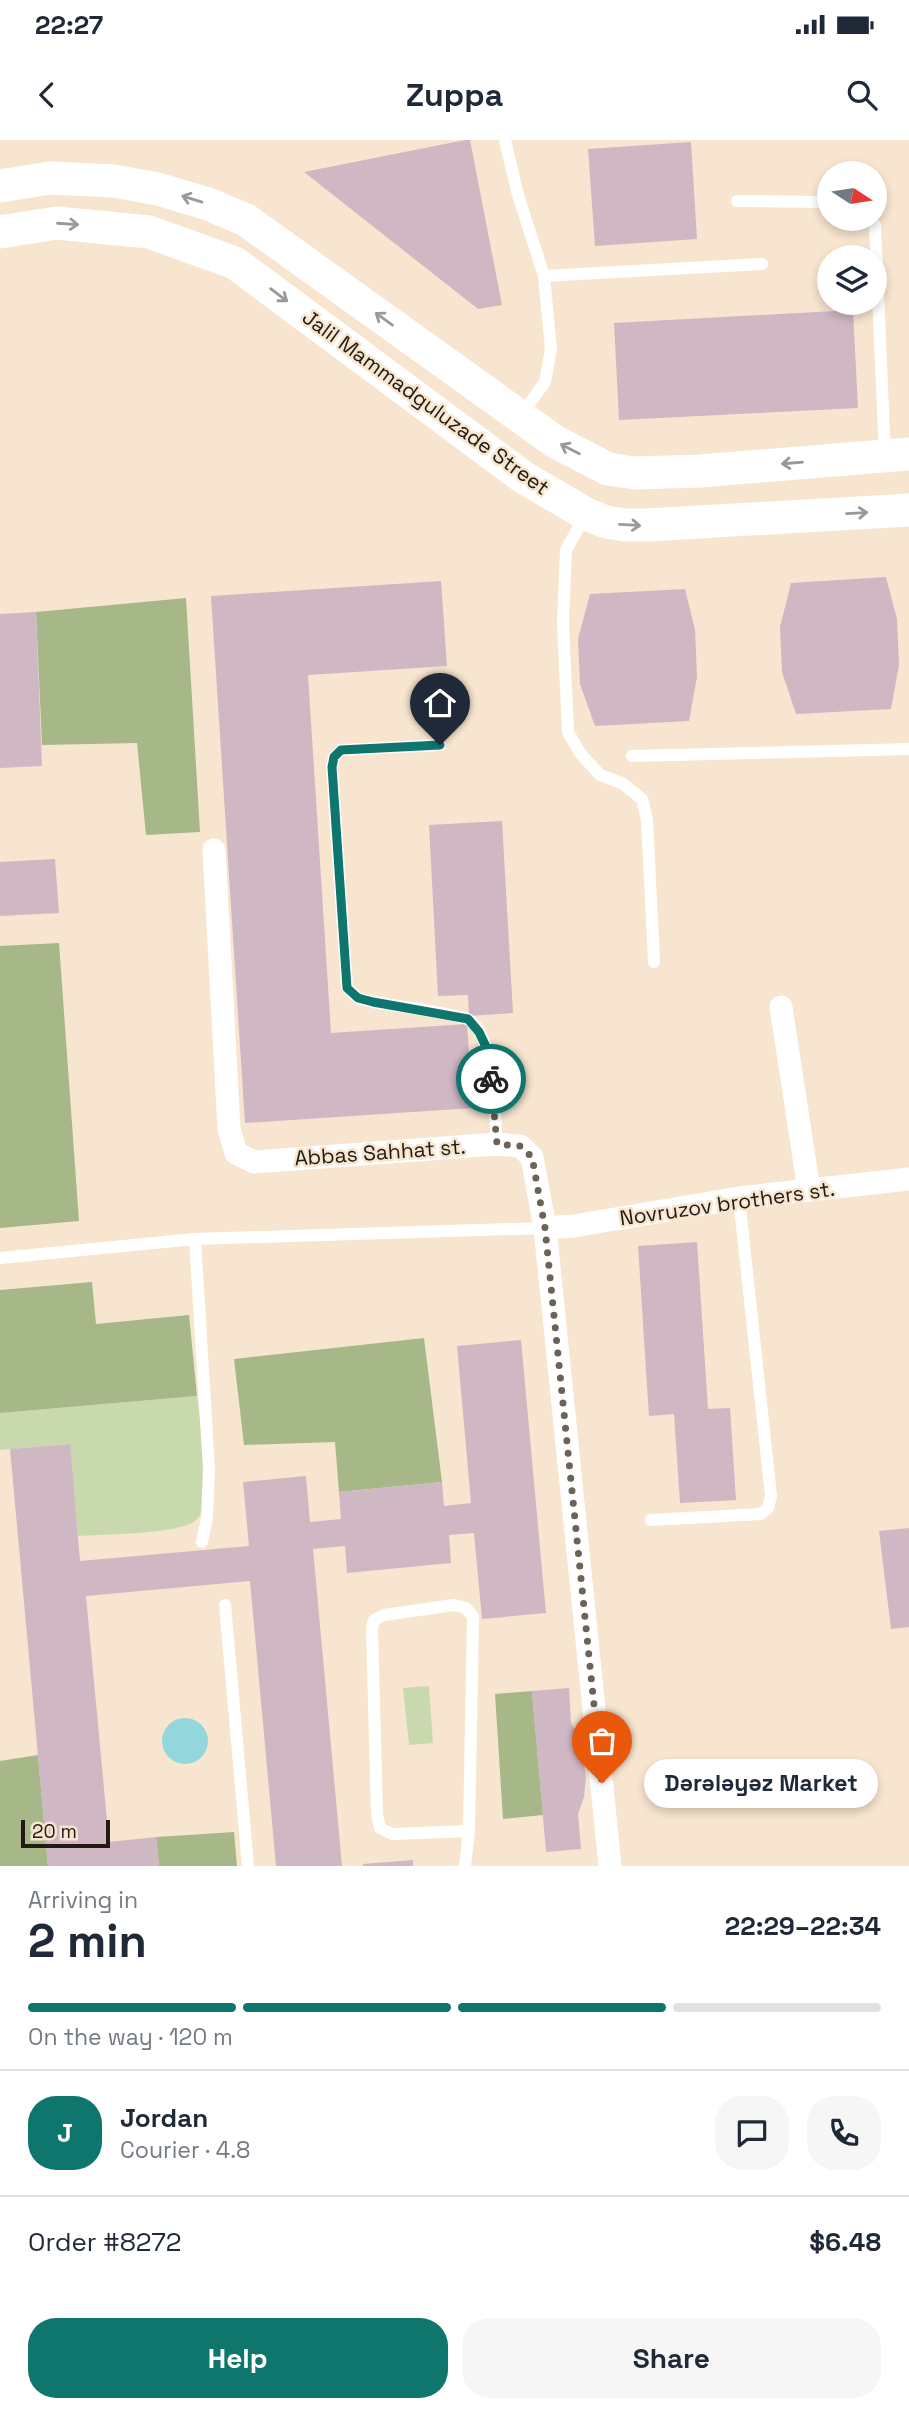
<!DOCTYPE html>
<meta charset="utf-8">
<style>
body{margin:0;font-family:"Space Grotesk",sans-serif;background:#f6f6f7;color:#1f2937;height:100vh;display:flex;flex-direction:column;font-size:26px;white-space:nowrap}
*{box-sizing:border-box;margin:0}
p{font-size:23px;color:#747a83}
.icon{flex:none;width:38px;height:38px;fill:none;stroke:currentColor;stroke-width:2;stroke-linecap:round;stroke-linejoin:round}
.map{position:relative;height:1726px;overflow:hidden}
.sheet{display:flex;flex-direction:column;background:#fff;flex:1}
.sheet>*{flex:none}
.needle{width:46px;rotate:102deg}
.buttons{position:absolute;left:817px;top:21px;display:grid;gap:14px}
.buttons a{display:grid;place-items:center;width:70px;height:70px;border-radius:50%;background:#fff;box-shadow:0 4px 10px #0003;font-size:35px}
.scale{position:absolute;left:21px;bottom:18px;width:89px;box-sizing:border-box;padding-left:7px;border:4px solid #211b13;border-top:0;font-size:19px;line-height:24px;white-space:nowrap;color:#211b13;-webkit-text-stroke:5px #f7e5d0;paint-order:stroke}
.pin{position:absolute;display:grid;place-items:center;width:60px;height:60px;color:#fff;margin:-72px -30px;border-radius:50% 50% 50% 0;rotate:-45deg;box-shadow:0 0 7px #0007}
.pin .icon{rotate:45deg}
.courier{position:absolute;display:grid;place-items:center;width:70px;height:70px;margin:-35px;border:5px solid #0f766e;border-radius:50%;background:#fff;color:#222;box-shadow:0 2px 9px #0007}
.bubble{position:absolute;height:49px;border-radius:24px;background:#fff;box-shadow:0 4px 10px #0003;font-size:23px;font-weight:700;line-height:49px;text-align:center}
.head em{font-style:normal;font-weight:700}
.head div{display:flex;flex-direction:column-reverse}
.head{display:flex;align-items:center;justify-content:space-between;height:119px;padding:0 28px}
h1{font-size:46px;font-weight:700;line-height:52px}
.bar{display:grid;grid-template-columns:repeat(4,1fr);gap:10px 7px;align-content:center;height:84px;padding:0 28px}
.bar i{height:9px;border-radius:5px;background:#e0e1e3}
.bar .selected{background:#0f766e}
.bar p{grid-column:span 4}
.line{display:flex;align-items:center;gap:18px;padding:0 28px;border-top:2px solid #e0e1e3}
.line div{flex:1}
.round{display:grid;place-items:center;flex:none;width:74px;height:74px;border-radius:28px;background:#f6f6f7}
.button{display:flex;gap:14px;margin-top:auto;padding:14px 28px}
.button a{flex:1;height:80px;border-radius:28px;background:#0f766e;color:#fff;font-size:28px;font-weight:700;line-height:80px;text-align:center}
.button a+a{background:#f6f6f7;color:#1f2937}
.status{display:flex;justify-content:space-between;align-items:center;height:49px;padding:0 35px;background:#fff;direction:ltr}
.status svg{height:19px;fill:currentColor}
header{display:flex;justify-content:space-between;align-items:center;height:91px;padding:0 28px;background:#fff;font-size:32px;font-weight:700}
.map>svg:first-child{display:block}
</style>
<div class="status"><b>22:27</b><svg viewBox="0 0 49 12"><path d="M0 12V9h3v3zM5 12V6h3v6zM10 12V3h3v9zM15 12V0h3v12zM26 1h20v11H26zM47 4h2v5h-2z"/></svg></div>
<header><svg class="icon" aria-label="back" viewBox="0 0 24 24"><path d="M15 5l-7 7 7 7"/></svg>Zuppa<svg class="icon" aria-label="search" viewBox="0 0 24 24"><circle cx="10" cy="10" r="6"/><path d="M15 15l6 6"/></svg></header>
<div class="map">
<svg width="909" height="1726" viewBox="0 0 909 1726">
<rect width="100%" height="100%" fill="#f7e5d0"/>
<path fill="#c9d9ae" d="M 197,1256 C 199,1281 216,1366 195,1381 C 175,1395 104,1394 78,1396 L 69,1304 L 0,1310 L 0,1273 Z
M 429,1546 L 433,1603 L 409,1605 L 403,1548 Z"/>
<path fill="#a6b887" d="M 186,458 L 200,692 L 146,695 L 137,603 L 42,605 L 36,472 Z
M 59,803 L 79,1081 L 0,1088 L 0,806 Z
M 92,1142 L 96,1184 L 189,1175 L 197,1256 L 0,1273 L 0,1150 Z
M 424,1198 L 442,1342 L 339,1352 L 335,1302 L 244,1305 L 234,1219 Z
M 532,1551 L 543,1675 L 503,1679 L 495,1554 Z
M 38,1615 L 48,1726 L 0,1726 L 0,1621 Z
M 234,1692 L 237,1726 L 159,1726 L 156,1697 Z"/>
<path fill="#93d7dd" d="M162 1601a23 23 0 1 1 46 0a23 23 0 1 1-46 0Z"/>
<path fill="#d0b7c4" d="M 465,0 L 470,0 L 502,165 L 478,169 L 304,32 Z
M 691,2 L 697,99 L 595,106 L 588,9 Z
M 853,170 L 858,268 L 619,280 L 614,183 Z
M 886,437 L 897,479 L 899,525 L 891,569 L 796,574 L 782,532 L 780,487 L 791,443 Z
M 441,441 L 447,526 L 308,535 L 331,893 L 467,884 L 473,968 L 245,983 L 211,456 Z
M 685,449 L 695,490 L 697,537 L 689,581 L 595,586 L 580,544 L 578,499 L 590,454 Z
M 36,472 L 42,626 L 0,628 L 0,474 Z
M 502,681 L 513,873 L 469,876 L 468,855 L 438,856 L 429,685 Z
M 55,719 L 59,773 L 0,776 L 0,722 Z
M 697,1102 L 708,1269 L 730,1268 L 736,1360 L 680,1363 L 674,1274 L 649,1276 L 638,1106 Z
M 521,1200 L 546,1473 L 482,1479 L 474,1393 L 449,1395 L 451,1423 L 347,1433 L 345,1406 L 313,1409 L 342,1726 L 276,1726 L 250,1441 L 86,1456 L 109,1702 L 156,1697 L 159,1726 L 48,1726 L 10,1309 L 70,1304 L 80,1421 L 249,1406 L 243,1342 L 306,1336 L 310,1382 L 341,1379 L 339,1352 L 442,1342 L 444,1366 L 471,1363 L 457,1206 Z
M 909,1388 L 909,1487 L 891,1489 L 879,1391 Z
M 569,1548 L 571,1583 L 579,1596 L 586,1637 L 584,1657 L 578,1674 L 581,1709 L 546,1712 L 532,1551 Z
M 413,1720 L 413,1726 L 363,1726 L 363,1724 Z"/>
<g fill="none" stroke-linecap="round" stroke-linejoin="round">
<path stroke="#fff" stroke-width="12" d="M 505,0 L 518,55 L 544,136 L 551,209 L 545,242 L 521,275
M 737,61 L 830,62
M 870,79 L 875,85 L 885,315
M 544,136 L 762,124
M 586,374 L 566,410 L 563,483 L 568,592 L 580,613 L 600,635 L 622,643 L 642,659 L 647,680 L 654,822
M 440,605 L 341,610 L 334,617 L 332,627 L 347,848 L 358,858 L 373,862 C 390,865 459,874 469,880 C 496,897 494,974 497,1004
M 632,616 L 909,609
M 195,1099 L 209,1329 L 207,1378 L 202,1402
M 0,1118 L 195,1099 L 545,1088
M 651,1380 L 761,1374 L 768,1368 L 771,1356 L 739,1058
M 225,1465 L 248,1726
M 465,1726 L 469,1691 L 473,1477 L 466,1468 L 454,1465 L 384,1475 L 374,1480 L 372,1488 L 377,1674 L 380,1688 L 392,1694 L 469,1691"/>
<path stroke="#fff" stroke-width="23" d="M 214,710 L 229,989 L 236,1013 L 254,1022 L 497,1004 L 520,1006 L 532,1017 L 545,1088 L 610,1726
M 781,867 L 809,1050
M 545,1088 L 574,1086 L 739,1058 L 909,1039"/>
<path stroke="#fff" stroke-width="33" d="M 0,46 L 50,38 L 114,41 L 158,49 L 208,64 L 246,80 L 554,301 L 608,329 L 635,333 L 700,331 L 909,314
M 0,92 L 57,83 L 149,92 L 235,123 L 523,337 L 586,374 L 606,382 L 625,385 L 648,385 L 909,370"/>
</g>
<defs><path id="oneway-shaft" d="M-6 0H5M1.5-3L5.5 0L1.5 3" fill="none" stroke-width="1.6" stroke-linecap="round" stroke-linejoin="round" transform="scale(1.75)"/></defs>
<g stroke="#9b9895">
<use href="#oneway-shaft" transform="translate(192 59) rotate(-163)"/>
<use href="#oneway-shaft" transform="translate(68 84) rotate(4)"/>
<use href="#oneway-shaft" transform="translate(279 155) rotate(37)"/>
<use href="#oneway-shaft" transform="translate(384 179) rotate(-144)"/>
<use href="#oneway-shaft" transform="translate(570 309) rotate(-153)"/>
<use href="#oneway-shaft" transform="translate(792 323) rotate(175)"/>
<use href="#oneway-shaft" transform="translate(857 373) rotate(-3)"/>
<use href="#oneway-shaft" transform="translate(630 385) rotate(3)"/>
</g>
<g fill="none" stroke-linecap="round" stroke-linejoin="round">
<path stroke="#6c6255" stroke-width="7" stroke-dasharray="0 12.6" d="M 491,939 L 497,1004 L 520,1006 L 532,1017 L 545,1088 L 602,1643"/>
<path stroke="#0f766e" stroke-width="9" d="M 440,605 L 341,610 L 334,617 L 332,627 L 347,848 L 358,858 L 373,862 L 468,879 L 479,892 L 488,911 L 491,939"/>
</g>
<g text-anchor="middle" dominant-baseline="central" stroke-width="5" stroke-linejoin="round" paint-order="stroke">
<g font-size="21" fill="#211b13" stroke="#f7e5d0">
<text transform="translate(426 262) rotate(36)">Jalil Mammadguluzade Street</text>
<text transform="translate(380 1012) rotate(-4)">Abbas Sahhat st.</text>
<text transform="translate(727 1063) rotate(-8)">Novruzov brothers st.</text>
</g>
</g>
</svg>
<div class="buttons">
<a><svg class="needle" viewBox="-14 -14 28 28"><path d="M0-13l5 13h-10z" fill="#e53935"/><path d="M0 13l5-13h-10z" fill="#747a83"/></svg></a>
<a><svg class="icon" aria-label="layers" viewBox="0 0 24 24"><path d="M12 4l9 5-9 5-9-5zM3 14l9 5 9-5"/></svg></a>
</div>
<div class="scale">20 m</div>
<div class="pin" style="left:602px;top:1643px;background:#ea580c"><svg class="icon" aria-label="bag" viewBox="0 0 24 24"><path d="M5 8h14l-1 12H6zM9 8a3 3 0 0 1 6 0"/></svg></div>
<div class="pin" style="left:440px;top:605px;background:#1f2937"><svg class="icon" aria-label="home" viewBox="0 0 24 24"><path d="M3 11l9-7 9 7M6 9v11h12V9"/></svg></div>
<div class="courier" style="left:491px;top:939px"><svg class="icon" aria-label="bike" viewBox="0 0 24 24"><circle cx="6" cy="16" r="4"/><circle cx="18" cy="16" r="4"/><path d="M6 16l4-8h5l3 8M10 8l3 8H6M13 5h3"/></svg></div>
<div class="bubble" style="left:644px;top:1619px;width:234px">Dərələyəz Market</div>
</div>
<section class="sheet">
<div class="head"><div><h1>2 min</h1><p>Arriving in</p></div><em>22:29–22:34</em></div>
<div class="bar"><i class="selected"></i><i class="selected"></i><i class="selected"></i><i></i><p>On the way · 120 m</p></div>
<div class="line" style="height:126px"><b class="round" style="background:#0f766e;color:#fff">J</b><div><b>Jordan</b><p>Courier · 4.8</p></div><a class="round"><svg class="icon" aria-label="chat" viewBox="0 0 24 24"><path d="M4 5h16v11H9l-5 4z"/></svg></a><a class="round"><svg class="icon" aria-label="phone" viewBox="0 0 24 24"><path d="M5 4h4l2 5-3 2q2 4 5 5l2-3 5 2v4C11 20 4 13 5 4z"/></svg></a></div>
<div class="line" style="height:91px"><div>Order #8272</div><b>$6.48</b></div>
<div class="button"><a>Help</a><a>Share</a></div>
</section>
